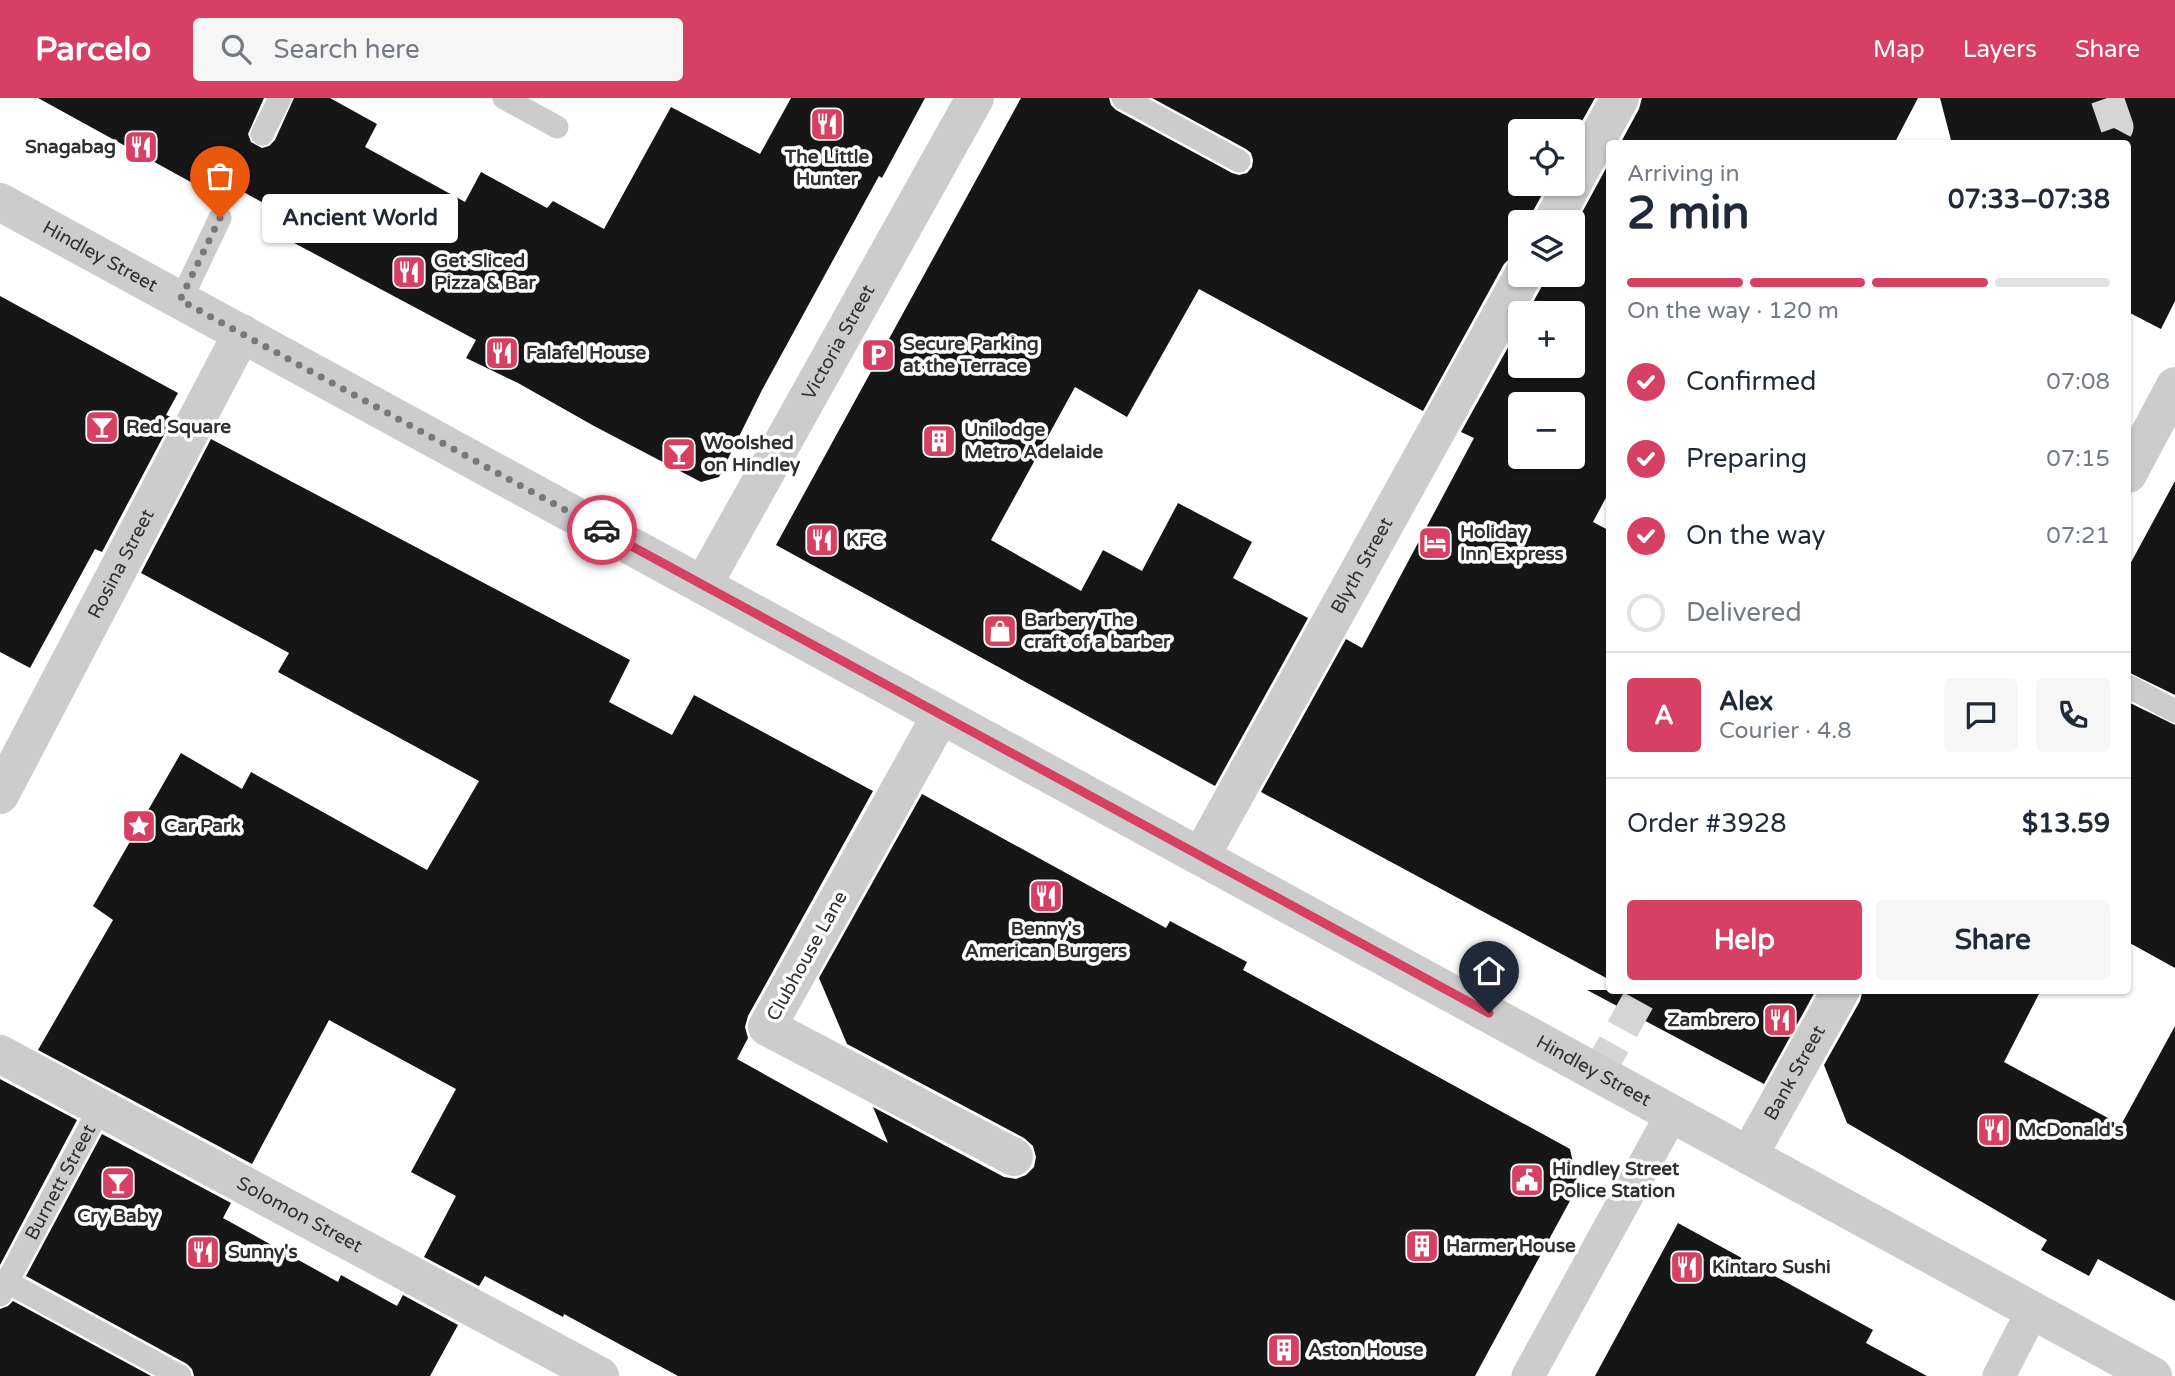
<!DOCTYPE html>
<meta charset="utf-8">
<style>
body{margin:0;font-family:"Varela Round",sans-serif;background:#f6f6f7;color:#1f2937;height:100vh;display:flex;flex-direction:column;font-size:26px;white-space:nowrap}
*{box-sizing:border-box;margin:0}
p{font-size:23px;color:#747a83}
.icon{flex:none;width:38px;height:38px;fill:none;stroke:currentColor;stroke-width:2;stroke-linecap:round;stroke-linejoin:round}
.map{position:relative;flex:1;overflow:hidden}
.side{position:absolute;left:1606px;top:42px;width:525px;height:854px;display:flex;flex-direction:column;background:#fff;border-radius:7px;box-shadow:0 2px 5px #0004}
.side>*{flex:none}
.buttons{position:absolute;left:1508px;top:21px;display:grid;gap:14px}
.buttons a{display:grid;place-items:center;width:77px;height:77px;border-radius:7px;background:#fff;box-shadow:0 2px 5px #0004;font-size:35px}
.pin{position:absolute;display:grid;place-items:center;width:60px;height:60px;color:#fff;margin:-72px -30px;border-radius:50% 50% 50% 0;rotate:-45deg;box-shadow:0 0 7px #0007}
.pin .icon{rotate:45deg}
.courier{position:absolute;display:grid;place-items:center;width:70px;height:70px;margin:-35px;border:5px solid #d74062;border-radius:50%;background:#fff;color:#222;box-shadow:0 2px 9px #0007}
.bubble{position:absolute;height:49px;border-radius:7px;background:#fff;box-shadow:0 2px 5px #0004;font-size:23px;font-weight:700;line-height:49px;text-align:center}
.overview em{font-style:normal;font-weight:700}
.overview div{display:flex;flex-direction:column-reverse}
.overview{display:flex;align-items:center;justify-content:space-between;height:119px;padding:0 21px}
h1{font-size:46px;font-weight:700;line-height:52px}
.bar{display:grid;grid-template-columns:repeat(4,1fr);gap:10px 7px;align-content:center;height:84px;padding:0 21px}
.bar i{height:9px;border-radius:5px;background:#e0e1e3}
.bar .selected{background:#d74062}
.bar p{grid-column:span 4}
.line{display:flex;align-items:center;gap:18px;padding:0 21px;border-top:2px solid #e0e1e3}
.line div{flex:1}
.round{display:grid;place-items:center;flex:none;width:74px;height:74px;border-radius:7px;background:#f6f6f7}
ol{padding:0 21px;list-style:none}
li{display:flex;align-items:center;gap:21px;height:77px}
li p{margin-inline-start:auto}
li .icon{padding:7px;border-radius:50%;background:#d74062;color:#fff;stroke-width:4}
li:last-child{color:#747a83}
li i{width:38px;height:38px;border:4px solid #e0e1e3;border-radius:50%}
.primary-button{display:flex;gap:14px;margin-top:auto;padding:14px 21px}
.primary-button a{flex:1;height:80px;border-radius:7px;background:#d74062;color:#fff;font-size:28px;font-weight:700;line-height:80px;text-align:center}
.primary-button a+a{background:#f6f6f7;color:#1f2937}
header{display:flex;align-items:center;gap:42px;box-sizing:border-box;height:98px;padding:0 35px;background:#d74062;color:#fff}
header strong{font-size:33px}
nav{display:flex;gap:38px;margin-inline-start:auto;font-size:24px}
.search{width:490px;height:63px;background:#f6f6f7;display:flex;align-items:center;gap:18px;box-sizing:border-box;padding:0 24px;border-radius:7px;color:#747a83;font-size:26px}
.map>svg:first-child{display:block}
</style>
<header>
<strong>Parcelo</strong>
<div class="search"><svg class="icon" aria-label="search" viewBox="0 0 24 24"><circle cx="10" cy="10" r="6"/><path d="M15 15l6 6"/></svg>Search here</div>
<nav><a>Map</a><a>Layers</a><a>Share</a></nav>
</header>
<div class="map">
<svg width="2175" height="1278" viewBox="0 0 2175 1278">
<rect width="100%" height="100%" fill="#fff"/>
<path fill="#161616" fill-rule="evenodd" d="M 38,0 L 264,0 L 248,36 L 251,44 L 262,50 L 269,48 L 275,42 L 294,0 L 330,0 L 377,26 L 365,49 L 465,104 L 481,74 L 547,110 L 553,103 L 604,131 L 671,9 L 760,56 L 791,0 L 925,0 L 882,80 L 879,78 L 762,292 L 719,379 L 701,384 L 594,328 L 518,285 L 466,260 L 476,242 L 283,139 L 292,121 L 206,73 L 198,88 Z
M 1021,0 L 1109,0 L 1111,7 L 1116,12 L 1232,75 L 1239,77 L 1247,75 L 1252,69 L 1253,62 L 1251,55 L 1246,51 L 1152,0 L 1595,0 L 1573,39 L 1573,33 L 1521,33 L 1521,86 L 1548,86 L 1533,113 L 1530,124 L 1521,124 L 1521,156 L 1511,159 L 1504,166 L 1423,313 L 1199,191 L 1127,319 L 1075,289 L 991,442 L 1081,493 L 1103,452 L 1142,473 L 1178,405 L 1252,444 L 1233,480 L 1308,520 L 1215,688 L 776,447 Z
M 1642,0 L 1918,0 L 1894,46 L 1620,46 L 1639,11 Z
M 1940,0 L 2175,0 L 2175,203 L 2161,231 L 2128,214 L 2128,46 L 1952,46 Z
M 1610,63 L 1610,392 L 1593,424 L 1610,433 L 1610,882 L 1261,694 L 1346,541 L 1362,550 L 1474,340 L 1461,334 L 1521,226 L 1521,268 L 1573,268 L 1573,215 L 1527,215 L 1542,188 L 1545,177 L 1573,177 L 1573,131 ZM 1521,306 L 1573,306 L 1573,359 L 1521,359 Z
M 0,198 L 178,295 L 166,317 L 173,320 L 102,454 L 95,451 L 30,570 L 0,554 Z
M 211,341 L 630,562 L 609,604 L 672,637 L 694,597 L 873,693 L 748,918 L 745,929 L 748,940 L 737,961 L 888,1045 L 873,1009 L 1004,1079 L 1016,1081 L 1026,1077 L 1034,1069 L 1036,1059 L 1033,1048 L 1024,1040 L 847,946 L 819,880 L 922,696 L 1166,830 L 1170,823 L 1247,864 L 1243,872 L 1570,1051 L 1578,1088 L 1475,1278 L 678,1278 L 564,1216 L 563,1219 L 485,1178 L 479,1188 L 424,1159 L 456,1098 L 411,1074 L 456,991 L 329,922 L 252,1066 L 38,952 L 113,822 L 93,808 L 181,655 L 242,691 L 251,674 L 427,772 L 479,683 L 278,574 L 289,555 L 141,475 Z
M 2175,383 L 2175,597 L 2128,574 L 2128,470 Z
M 2128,604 L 2175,627 L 2175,870 L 2128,844 Z
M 1587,892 L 1816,892 L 1764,986 Z
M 1863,892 L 2041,892 L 2004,964 L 2121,1027 L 2175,928 L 2175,1203 L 2098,1161 L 2089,1178 L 2041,1152 L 2047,1142 L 1847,1025 L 1824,967 L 1860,903 Z
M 0,981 L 77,1022 L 0,1167 Z
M 102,1036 L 231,1105 L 223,1120 L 338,1184 L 341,1177 L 397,1208 L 403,1197 L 458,1227 L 430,1278 L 194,1278 L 192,1271 L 187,1266 L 26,1178 Z
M 1678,1125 L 1873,1232 L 1866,1245 L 1927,1278 L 1595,1278 Z
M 13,1203 L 151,1278 L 0,1278 L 0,1211 L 8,1208 Z"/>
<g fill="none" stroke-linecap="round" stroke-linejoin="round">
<path stroke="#d5d5d5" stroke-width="33" stroke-dasharray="33 17" stroke-linecap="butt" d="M 2107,0 L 2117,29 L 2108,46
M 1598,975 L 1644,892"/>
<g stroke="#ccc" stroke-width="23">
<path d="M 504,0 L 557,29"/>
<path d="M 1123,0 L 1239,63"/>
<path d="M 262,36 L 280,0"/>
<path d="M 181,202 L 220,120"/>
<path d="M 2128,588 L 2175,613"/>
<path d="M 7,1184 L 180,1278"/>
<path id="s1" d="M 0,1197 L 100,1010"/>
</g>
<path stroke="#ccc" stroke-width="33" d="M 1528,1278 L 1672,1016
M 1999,1278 L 2033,1212"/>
<g stroke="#ccc" stroke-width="38">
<path d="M 1573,85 L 1620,0"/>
<path d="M 1552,124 L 1573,86"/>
<path d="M 2128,376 L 2175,288"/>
<path id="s2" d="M 703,487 L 975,0"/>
<path d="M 941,617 L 767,929 L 1014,1059"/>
<path id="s3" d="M 0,697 L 242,235"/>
<path id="s4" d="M 1201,758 L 1523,177"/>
<path id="s5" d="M 0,956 L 600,1278"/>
<path id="s6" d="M 1749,1057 L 1841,892"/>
</g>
<path stroke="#ccc" stroke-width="38" id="s7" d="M 0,104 L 2153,1278"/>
</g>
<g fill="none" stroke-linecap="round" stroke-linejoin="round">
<path stroke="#787878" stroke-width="7" stroke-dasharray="0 12.6" d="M 220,120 L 180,202 L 602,432"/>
<path stroke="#d74062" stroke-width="9" d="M 602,432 L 1489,915"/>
</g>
<defs>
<g id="restaurant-square" transform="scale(1.75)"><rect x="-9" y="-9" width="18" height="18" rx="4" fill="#d74062" stroke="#fff"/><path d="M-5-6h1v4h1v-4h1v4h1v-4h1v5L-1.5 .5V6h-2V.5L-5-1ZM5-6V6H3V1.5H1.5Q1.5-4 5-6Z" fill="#fff"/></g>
<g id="parking-square" transform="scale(1.75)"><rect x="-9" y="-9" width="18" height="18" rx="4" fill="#d74062" stroke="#fff"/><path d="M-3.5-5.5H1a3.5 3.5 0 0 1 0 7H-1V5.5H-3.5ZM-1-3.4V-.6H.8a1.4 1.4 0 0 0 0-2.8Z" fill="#fff"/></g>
<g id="bar-square" transform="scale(1.75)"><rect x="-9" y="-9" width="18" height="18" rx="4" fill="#d74062" stroke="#fff"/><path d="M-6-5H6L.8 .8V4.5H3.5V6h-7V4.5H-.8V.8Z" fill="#fff"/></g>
<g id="building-square" transform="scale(1.75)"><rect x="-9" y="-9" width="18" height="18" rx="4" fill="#d74062" stroke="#fff"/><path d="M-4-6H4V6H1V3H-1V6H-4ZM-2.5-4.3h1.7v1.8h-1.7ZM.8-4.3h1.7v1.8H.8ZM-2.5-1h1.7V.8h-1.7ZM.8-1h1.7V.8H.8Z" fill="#fff"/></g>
<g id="hotel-square" transform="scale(1.75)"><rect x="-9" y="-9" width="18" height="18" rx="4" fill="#d74062" stroke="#fff"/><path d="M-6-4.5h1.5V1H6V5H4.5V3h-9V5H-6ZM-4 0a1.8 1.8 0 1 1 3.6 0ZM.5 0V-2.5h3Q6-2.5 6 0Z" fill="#fff"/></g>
<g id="shop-square" transform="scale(1.75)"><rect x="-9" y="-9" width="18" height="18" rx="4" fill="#d74062" stroke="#fff"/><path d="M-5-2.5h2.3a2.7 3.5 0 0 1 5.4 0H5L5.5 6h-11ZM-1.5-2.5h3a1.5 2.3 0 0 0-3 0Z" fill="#fff"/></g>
<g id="sight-square" transform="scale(1.75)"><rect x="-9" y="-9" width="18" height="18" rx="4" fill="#d74062" stroke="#fff"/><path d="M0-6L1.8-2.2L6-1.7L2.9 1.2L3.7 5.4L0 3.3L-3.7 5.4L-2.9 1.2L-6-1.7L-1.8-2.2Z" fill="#fff"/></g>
<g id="civic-square" transform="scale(1.75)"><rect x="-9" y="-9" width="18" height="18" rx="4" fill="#d74062" stroke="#fff"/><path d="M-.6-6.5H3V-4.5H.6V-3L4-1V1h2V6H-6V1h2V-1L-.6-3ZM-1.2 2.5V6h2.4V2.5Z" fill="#fff"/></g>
</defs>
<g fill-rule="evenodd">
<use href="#restaurant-square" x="827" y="26"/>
<use href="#restaurant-square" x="141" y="49"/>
<use href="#restaurant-square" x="409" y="174"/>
<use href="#restaurant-square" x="502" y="255"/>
<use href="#parking-square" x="878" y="257"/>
<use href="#bar-square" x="102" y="329"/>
<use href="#building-square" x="939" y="343"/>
<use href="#bar-square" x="679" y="356"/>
<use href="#restaurant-square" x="822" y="442"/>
<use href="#hotel-square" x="1435" y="445"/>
<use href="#shop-square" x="1000" y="533"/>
<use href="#sight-square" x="139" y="728"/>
<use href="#restaurant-square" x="1046" y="798"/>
<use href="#restaurant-square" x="1780" y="922"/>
<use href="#restaurant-square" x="1994" y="1032"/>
<use href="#civic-square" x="1527" y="1082"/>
<use href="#bar-square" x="118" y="1085"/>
<use href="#building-square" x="1422" y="1148"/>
<use href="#restaurant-square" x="203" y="1154"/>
<use href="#restaurant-square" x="1687" y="1169"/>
<use href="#building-square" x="1284" y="1252"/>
</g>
<g text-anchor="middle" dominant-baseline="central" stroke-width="7" stroke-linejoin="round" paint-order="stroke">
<g font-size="19" font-weight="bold" fill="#2f2f2f" stroke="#fff" text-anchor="start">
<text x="116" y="49" text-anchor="end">Snagabag</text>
<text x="827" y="59" text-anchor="middle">The Little<tspan x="827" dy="22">Hunter</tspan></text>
<text x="434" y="163">Get Sliced<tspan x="434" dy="22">Pizza &amp; Bar</tspan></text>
<text x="903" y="246">Secure Parking<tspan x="903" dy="22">at the Terrace</tspan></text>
<text x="526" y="255">Falafel House</text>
<text x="126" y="329">Red Square</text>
<text x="964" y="332">Unilodge<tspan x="964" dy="22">Metro Adelaide</tspan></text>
<text x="704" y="345">Woolshed<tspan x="704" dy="22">on Hindley</tspan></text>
<text x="1460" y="434">Holiday<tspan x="1460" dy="22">Inn Express</tspan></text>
<text x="846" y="442">KFC</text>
<text x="1024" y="522">Barbery The<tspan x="1024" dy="22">craft of a barber</tspan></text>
<text x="164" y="728">Car Park</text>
<text x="1046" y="831" text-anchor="middle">Benny's<tspan x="1046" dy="22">American Burgers</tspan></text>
<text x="1756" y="922" text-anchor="end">Zambrero</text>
<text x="2018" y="1032">McDonald's</text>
<text x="1552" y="1071">Hindley Street<tspan x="1552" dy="22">Police Station</tspan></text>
<text x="118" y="1118" text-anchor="middle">Cry Baby</text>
<text x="1446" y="1148">Harmer House</text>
<text x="228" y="1154">Sunny's</text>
<text x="1712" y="1169">Kintaro Sushi</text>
<text x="1308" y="1252">Aston House</text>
</g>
<g font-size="19" fill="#2f2f2f" stroke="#fff">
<text stroke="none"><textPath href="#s7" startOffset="114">Hindley Street</textPath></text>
<text stroke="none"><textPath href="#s2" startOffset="278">Victoria Street</textPath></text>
<text stroke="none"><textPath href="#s3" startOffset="261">Rosina Street</textPath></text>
<text stroke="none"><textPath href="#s4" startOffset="332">Blyth Street</textPath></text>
<text transform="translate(807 858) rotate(-61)">Clubhouse Lane</text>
<text stroke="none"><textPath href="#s7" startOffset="1815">Hindley Street</textPath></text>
<text stroke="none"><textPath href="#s6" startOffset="94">Bank Street</textPath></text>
<text stroke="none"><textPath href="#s1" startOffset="128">Burnett Street</textPath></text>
<text stroke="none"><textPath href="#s5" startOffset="340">Solomon Street</textPath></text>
</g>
</g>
</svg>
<div class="buttons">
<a><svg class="icon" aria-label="locate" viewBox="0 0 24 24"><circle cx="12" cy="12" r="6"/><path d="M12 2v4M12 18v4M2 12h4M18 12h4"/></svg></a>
<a><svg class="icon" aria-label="layers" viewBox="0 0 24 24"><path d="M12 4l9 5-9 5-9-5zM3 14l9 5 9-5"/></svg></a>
<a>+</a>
<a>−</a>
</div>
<div class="pin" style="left:220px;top:120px;background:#ea580c"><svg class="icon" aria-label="bag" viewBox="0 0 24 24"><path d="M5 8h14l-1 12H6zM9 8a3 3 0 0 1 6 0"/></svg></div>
<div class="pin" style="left:1489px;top:915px;background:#1f2937"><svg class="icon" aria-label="home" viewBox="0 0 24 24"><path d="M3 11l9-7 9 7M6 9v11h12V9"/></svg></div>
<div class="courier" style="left:602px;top:432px"><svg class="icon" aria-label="car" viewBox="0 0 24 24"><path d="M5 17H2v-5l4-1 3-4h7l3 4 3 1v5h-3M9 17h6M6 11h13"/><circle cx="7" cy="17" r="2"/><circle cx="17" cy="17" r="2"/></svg></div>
<div class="bubble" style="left:262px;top:96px;width:196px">Ancient World</div>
<section class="side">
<div class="overview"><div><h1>2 min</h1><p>Arriving in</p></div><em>07:33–07:38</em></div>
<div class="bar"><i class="selected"></i><i class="selected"></i><i class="selected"></i><i></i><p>On the way · 120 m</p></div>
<ol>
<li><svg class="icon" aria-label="check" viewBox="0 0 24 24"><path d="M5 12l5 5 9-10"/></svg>Confirmed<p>07:08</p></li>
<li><svg class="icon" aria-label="check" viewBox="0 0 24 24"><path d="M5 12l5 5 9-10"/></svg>Preparing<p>07:15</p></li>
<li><svg class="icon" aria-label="check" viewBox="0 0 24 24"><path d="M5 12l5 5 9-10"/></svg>On the way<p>07:21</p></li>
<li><i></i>Delivered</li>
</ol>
<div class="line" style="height:126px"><b class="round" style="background:#d74062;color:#fff">A</b><div><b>Alex</b><p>Courier · 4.8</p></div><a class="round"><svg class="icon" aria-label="chat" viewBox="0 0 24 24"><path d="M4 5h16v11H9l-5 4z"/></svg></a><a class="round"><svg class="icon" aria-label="phone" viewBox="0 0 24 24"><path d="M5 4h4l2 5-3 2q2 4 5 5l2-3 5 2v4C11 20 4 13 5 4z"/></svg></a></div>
<div class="line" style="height:91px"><div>Order #3928</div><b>$13.59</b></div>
<div class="primary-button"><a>Help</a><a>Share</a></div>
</section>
</div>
